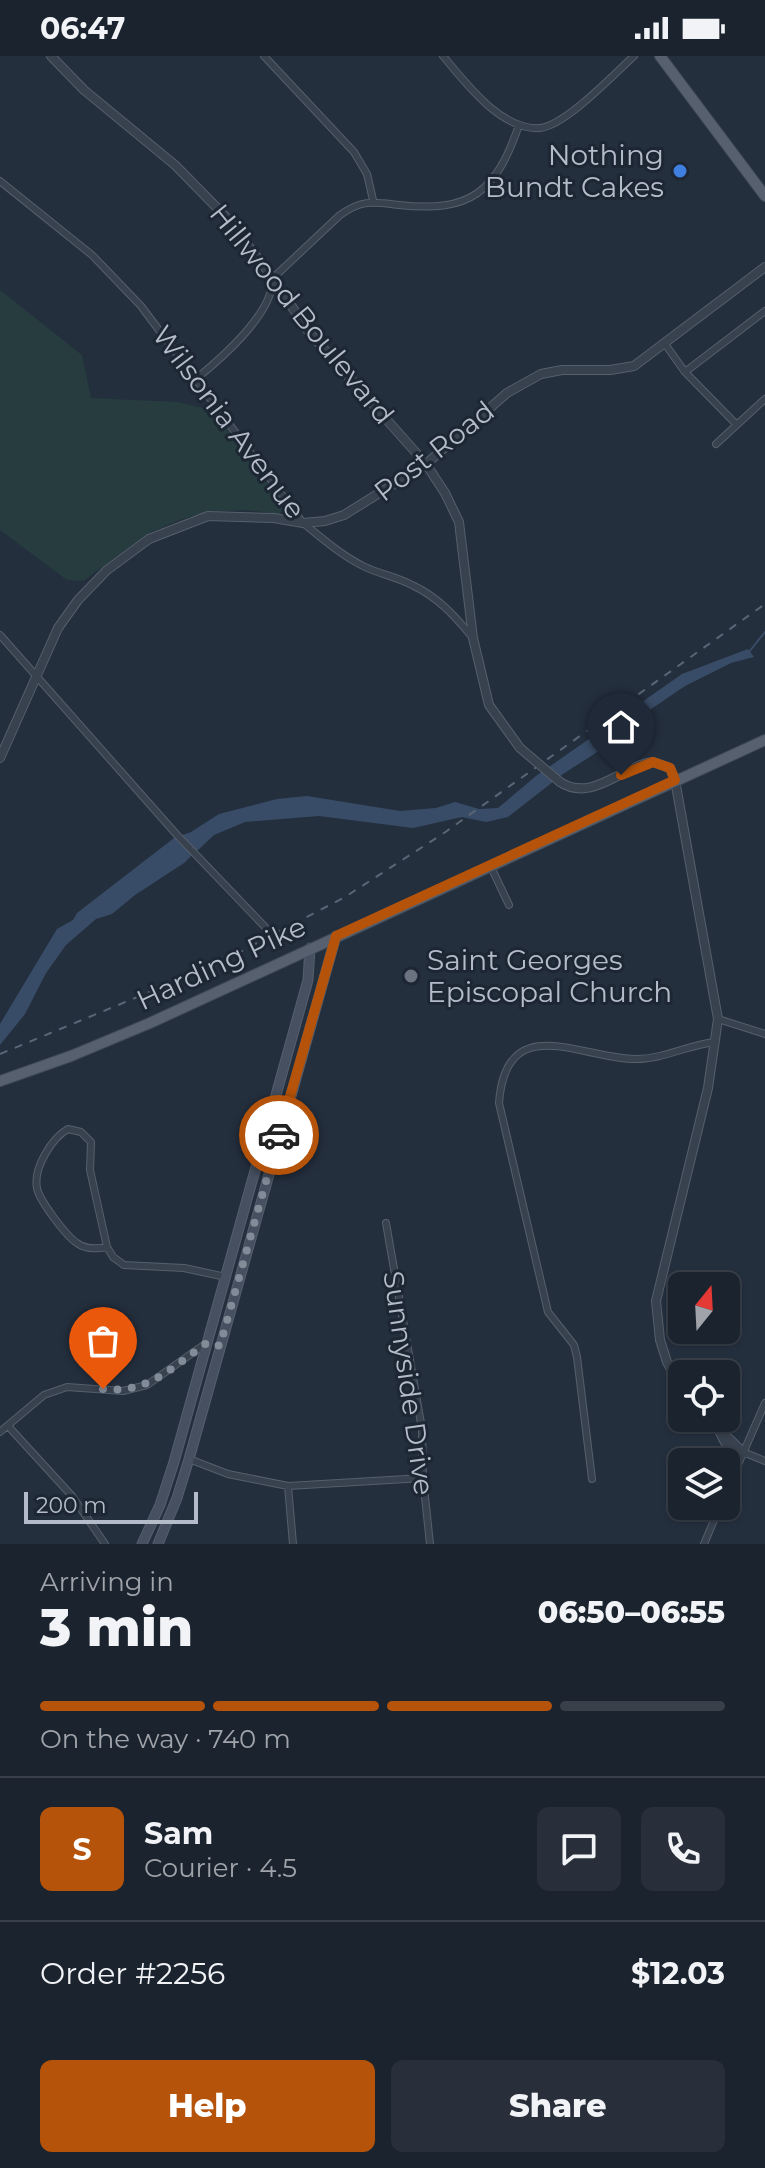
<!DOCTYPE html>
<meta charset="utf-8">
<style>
body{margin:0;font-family:Montserrat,sans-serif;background:#282f3a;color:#f1f3f6;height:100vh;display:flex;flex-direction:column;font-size:30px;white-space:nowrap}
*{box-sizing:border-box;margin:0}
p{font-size:26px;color:#a0a4aa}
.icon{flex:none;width:44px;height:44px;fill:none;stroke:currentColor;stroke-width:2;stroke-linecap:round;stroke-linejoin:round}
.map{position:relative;height:1488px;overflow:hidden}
.panel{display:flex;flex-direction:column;background:#1b232e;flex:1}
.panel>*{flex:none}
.needle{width:52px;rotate:18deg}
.buttons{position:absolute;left:668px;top:1216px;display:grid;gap:16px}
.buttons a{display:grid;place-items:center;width:72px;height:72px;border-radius:12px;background:#1b232e;box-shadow:0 2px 6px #0004,0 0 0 2px #39404a;font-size:40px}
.scale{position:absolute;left:24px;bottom:20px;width:174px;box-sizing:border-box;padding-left:8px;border:4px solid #b4bcc9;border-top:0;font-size:22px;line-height:28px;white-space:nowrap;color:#b4bcc9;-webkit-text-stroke:6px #1d2633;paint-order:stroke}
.pin{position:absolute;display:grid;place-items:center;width:68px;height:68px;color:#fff;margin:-82px -34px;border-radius:50% 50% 50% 0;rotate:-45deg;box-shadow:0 0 8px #0007}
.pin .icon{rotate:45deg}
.courier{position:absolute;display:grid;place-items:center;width:80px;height:80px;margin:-40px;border:6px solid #b45309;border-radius:50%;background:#fff;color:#222;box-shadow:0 2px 10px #0007}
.summary em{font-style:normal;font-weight:800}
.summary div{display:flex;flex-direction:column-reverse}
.summary{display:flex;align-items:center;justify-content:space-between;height:136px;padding:0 40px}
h1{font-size:52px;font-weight:800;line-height:60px}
.bar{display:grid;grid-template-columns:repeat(4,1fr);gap:12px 8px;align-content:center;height:96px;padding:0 40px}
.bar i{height:10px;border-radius:6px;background:#39404a}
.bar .on{background:#b45309}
.bar p{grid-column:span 4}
.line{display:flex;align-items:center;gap:20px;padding:0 40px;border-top:2px solid #39404a}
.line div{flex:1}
.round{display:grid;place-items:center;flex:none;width:84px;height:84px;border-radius:12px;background:#282f3a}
.cta{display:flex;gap:16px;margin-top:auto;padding:16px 40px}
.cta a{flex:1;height:92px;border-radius:12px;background:#b45309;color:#fff;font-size:32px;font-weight:800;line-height:92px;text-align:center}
.cta a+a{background:#282f3a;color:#f1f3f6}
.status{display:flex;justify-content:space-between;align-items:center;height:56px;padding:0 40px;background:#1b232e;direction:ltr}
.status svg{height:22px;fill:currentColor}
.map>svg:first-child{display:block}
</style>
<div class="status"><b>06:47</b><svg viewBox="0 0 49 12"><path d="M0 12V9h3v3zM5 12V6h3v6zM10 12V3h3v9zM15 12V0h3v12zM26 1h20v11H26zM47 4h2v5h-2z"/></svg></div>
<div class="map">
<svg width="765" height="1488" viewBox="0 0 765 1488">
<rect width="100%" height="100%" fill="#242f3e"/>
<path fill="#263c3f" d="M 0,234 L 82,299 L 91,342 L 178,346 L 214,355 L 279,443 L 284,454 L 279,458 L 245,454 L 209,456 L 182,463 L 149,477 L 83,525 L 67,524 L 0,474 Z"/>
<path fill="#394c67" d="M 748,593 L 754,601 L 731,607 L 685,630 L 641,660 L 602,693 L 563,718 L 508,761 L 486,766 L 462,761 L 413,772 L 319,760 L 245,766 L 214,779 L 198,794 L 191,796 L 191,800 L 184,807 L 135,839 L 112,858 L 96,863 L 66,889 L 46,917 L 25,958 L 0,989 L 0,968 L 57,873 L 73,864 L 77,857 L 174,782 L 191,776 L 219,758 L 277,743 L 307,740 L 400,755 L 436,752 L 455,746 L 479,753 L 498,752 L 536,720 L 682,618 Z"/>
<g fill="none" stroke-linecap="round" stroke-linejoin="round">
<path stroke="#394c67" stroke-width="2" d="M 749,596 L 765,576"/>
<g stroke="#565f6c" stroke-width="8">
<path id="minor" d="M 264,0 L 354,96 L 367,118 L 373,144
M 443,0 C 465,26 501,75 540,72 C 565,70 614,18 634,0
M 0,125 L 92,199 L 141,250 L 303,467 C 323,483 342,500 365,511 C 380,518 397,521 412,529 C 438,541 455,560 473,582
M 665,288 L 685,316
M 197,322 C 223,301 273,257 273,222 L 340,159 C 363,143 373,146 399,149 C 471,157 496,136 519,69
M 736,368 L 685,316 L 765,255
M 716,388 L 765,343
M 0,579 L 177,779 L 266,872
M 490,809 L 509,849
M 718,963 L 765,978
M 68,1073 L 81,1076 L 91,1086 L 90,1114 L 107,1191 C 97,1193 86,1194 77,1187 C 66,1180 39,1144 37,1132 C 33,1112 52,1082 68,1073 Z
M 386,1167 L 422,1373 L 423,1422 L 430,1488
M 107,1191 L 113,1201 L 124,1209 L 184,1212 L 226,1221
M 8,1370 L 72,1440 L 105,1488
M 0,1376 L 44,1339 L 67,1331 L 123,1335 L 147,1329 L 208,1286
M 743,1396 L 765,1405
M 189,1403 L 228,1418 L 288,1430 L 423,1422
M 592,1423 L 577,1301 L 574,1289 L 548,1256 L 499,1047 C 506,953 581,1003 636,1003 C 663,1003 688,989 715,986
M 288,1430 L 293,1488
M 726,1436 L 765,1347
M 704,1488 L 720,1450"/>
</g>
<g stroke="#565f6c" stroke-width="10">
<path id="tertiary" d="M 51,0 L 84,34 L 175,109 L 225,160 L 273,222 L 308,275 L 426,408 L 445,437 L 459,466 L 473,582 L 489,649 L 520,692
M 0,702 L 58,572 L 78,544 L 107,514 L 149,483 L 208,460 L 274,462 L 303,467 L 325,465 L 344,459 L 426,408 L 507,337 L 541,318 L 562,314 L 610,314 L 634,310 L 765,211
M 560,726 C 592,747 622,710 653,706 L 670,712 L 675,724 L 718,963 L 708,1032 L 656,1245 L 660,1284 L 667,1306 L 682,1332
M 708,1362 L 743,1396
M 717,1371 L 729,1394 L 731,1424"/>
</g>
<g stroke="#565f6c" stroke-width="11">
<path id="secondary" d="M 142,1488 L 160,1449 L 174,1406 L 308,924 L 310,892
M 158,1488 L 177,1442 L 189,1403 L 336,880"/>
</g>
<g stroke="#414a57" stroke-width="12">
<path id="primary" d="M 660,0 L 765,140
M 0,1025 L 71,1000 L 150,967 L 765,684"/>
</g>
<use href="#minor" stroke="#38414e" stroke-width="6"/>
<use href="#tertiary" stroke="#38414e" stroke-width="8"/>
<use href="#secondary" stroke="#465061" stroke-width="9"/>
<use href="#primary" stroke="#56606e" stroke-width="10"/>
<path stroke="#5a6575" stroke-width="2" stroke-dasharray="8 8" stroke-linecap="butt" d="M 0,998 L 217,908 L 345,841 L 444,777 L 765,548"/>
<g stroke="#565f6c" stroke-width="10" stroke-linecap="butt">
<path id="tertiary-bridge" d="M 520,692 L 560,726"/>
</g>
<use href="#tertiary-bridge" stroke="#38414e" stroke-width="8"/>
</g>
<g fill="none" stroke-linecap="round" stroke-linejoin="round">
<path stroke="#828b98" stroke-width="8" stroke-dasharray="0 14.4" d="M 103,1333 C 149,1338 172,1311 208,1286 L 220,1290 L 279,1079"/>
<path stroke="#b45309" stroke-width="10" d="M 279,1079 L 336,880 L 675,724 L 670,712 L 653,706 L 621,719"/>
</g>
<circle fill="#3f7fe0" stroke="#1d2633" stroke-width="3" cx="680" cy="115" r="8"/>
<circle fill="#6b7280" stroke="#1d2633" stroke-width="3" cx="411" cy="920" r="8"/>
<g text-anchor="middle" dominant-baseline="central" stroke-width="6" stroke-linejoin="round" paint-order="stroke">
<g font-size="28" fill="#b4bcc9" stroke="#1d2633" text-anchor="end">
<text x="664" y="99">Nothing<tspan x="664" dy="32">Bundt Cakes</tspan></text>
<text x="427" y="904" text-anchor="start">Saint Georges<tspan x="427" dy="32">Episcopal Church</tspan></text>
</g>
<g font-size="28" fill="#b4bcc9" stroke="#1d2633">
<text transform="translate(302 258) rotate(51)">Hillwood Boulevard</text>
<text transform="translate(229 366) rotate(53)">Wilsonia Avenue</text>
<text transform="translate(434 395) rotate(-38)">Post Road</text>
<text transform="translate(221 907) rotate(-25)">Harding Pike</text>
<text transform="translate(409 1327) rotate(82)">Sunnyside Drive</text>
</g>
</g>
</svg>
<div class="buttons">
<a><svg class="needle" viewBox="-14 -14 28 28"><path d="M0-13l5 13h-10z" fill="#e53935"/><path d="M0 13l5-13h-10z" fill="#a0a4aa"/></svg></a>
<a><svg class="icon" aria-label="locate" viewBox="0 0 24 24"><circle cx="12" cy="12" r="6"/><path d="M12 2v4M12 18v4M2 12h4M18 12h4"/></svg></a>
<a><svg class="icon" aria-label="layers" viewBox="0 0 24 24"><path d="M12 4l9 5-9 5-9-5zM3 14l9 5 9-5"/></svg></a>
</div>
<div class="scale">200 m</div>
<div class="pin" style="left:103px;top:1333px;background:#ea580c"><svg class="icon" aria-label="bag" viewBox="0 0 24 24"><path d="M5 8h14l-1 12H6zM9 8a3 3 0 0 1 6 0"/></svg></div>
<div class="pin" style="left:621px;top:719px;background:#1f2937"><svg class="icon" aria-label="home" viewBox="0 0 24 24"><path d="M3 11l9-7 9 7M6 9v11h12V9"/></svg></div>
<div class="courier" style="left:279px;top:1079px"><svg class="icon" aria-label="car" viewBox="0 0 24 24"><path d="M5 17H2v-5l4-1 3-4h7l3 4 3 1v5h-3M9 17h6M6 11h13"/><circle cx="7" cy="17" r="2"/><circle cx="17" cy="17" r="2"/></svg></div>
</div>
<section class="panel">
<div class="summary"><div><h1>3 min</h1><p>Arriving in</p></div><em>06:50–06:55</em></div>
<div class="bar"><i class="on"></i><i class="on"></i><i class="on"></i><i></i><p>On the way · 740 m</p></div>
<div class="line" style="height:144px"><b class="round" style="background:#b45309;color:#fff">S</b><div><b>Sam</b><p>Courier · 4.5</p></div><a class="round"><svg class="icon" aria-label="chat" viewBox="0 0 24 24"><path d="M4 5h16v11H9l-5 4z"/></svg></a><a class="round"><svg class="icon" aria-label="phone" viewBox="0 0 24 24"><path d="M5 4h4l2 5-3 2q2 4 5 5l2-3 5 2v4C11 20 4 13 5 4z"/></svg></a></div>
<div class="line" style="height:104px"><div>Order #2256</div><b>$12.03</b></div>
<div class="cta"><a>Help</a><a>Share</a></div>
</section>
